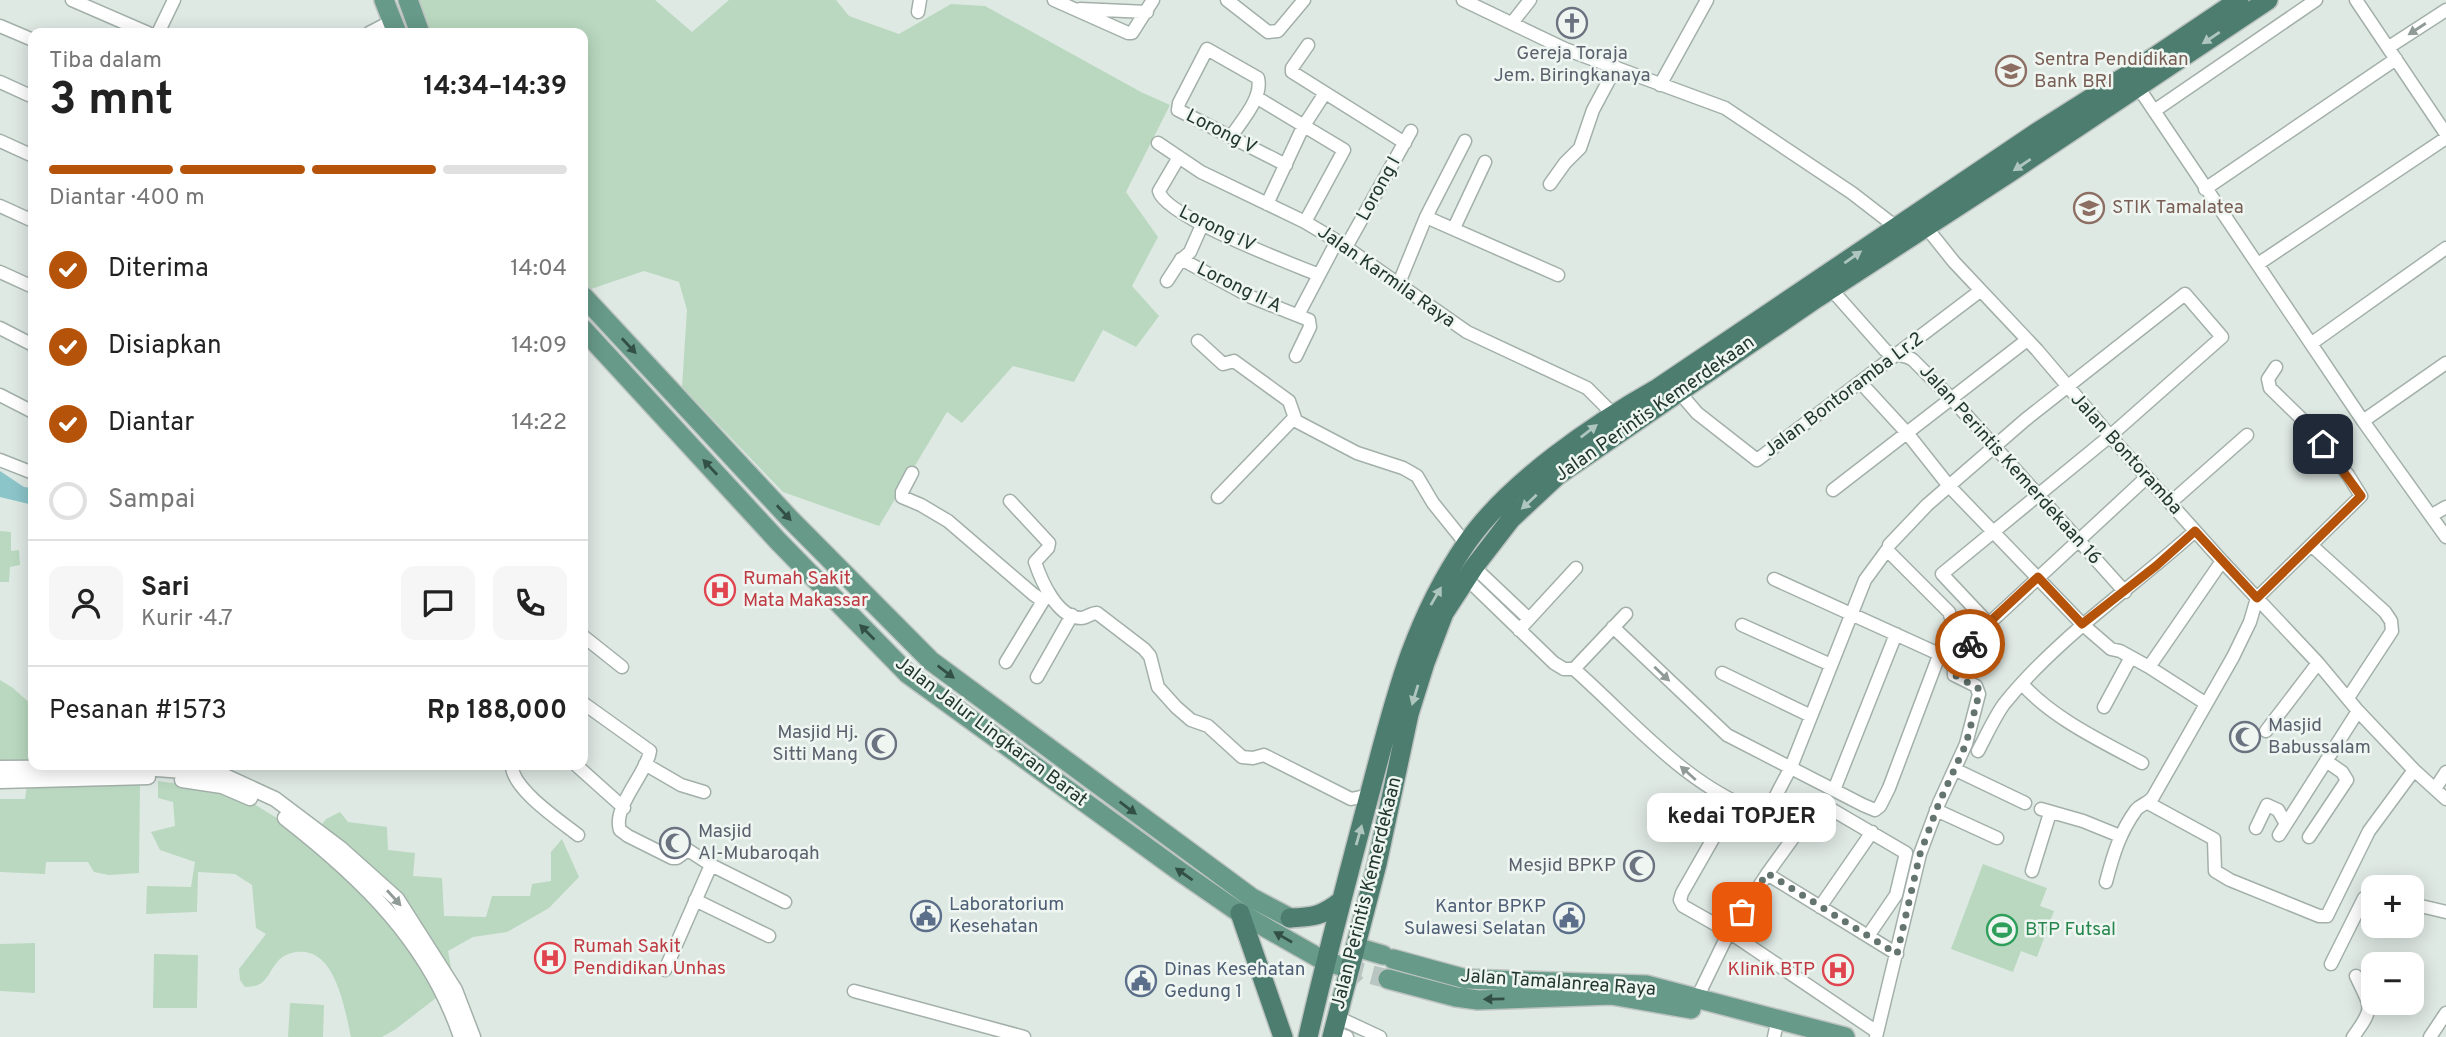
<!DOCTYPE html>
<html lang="id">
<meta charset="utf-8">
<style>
body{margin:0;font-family:Overpass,sans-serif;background:#f6f6f6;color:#222;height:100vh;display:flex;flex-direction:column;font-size:26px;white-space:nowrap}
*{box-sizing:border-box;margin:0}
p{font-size:23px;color:#767676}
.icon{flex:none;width:38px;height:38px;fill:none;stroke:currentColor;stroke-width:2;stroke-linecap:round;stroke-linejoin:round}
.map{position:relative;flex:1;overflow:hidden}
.details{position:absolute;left:28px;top:28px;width:560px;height:742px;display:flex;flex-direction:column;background:#fff;border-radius:14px;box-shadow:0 4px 18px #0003}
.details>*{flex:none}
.fabs{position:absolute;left:2361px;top:875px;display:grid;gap:14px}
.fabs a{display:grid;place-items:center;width:63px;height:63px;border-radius:14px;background:#fff;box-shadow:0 4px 18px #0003;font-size:35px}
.pin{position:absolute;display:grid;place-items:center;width:60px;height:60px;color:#fff;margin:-30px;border-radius:14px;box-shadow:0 4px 10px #0006}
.courier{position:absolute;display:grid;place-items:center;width:70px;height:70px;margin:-35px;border:5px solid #b45309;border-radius:50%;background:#fff;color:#222;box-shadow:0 2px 9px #0007}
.bubble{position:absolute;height:49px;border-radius:14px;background:#fff;box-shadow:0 4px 18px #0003;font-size:23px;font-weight:700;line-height:49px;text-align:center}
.headline em{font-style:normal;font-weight:700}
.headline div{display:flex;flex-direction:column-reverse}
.headline{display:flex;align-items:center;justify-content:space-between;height:119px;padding:0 21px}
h1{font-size:46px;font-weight:700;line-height:52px}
.bar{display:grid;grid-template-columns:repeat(4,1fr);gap:10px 7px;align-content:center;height:84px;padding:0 21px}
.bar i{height:9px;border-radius:5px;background:#e0e0e0}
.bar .active{background:#b45309}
.bar p{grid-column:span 4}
.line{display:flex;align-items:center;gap:18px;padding:0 21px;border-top:2px solid #e0e0e0}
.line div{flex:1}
.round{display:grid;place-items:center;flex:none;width:74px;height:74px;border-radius:14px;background:#f6f6f6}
ol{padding:0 21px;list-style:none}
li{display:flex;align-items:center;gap:21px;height:77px}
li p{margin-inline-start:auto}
li .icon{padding:7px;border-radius:50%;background:#b45309;color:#fff;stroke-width:4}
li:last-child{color:#767676}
li i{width:38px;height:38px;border:4px solid #e0e0e0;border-radius:50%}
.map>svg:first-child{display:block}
</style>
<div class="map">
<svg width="2446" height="1037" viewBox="0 0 2446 1037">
<rect width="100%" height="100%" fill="#dfe9e4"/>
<path fill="#b9d8bf" d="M 418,0 L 655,0 L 692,32 L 729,0 L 836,0 L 849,16 L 899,34 L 951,4 L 985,6 L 1141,92 L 1170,105 L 1126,192 L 1158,237 L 1132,286 L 1159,316 L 1136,347 L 1103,330 L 1074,382 L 1013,366 L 962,423 L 947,412 L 879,526 L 783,492 L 682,387 L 687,310 L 679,282 L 644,271 L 591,289 L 583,280 L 583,33 L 429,33 Z
M 0,531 L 11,532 L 11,551 L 19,550 L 20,565 L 10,567 L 9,582 L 0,582 Z
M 0,680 L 13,688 L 33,706 L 33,764 L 0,765 Z
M 140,780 L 139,873 L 109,875 L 94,872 L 88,862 L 46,862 L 45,874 L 0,872 L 0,799 L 25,799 L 27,784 Z
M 158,781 L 221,790 L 254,804 L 298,831 L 324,852 L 407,943 L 436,989 L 436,998 L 396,1029 L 382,1037 L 351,1037 C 345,1011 337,956 305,952 C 296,951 287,953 280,959 C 266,973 269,987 245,987 L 240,980 L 239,969 L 266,934 L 256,928 L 252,885 L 235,874 L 198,872 L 197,912 L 146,914 L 147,886 L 191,887 L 195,862 L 160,850 L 151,832 L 175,826 L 173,802 L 158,798 Z
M 340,812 L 348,822 L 387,827 L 388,850 L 415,853 L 413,876 L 442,878 L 444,916 L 486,917 L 492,896 L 530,896 L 532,884 L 551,881 L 551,852 L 562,839 L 579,877 L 549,908 L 507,932 L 473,937 L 448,951 L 453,979 L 423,949 L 386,898 L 314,835 L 326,819 Z
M 1983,864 L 2047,888 L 2040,906 L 2054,911 L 2037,957 L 2021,951 L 2013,972 L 1951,949 Z
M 35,943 L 35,993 L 0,991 L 0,944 Z
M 154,954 L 198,955 L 197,1008 L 153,1008 Z
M 290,1003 L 324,1005 L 323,1037 L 288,1037 Z"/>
<path fill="#8bc4c9" d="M 0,471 L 24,487 L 33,488 L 33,505 L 0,497 Z"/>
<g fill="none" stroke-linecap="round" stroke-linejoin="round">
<path stroke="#b9c5c0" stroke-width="19" stroke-dasharray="19 10" stroke-linecap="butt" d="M 1347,980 L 1357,971 L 1388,979"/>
<g stroke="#a3b0aa" stroke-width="15">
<path id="minor" d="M 72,0 L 148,33
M 1054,0 L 1128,33 L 1132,33 L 1153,0
M 1227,0 L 1268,32 L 1278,31 L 1304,0
M 1463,0 L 1565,49 L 1725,108 L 1852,193 L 1896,227
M 2356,0 L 2446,134
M 1080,9 L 1147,12
M 918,12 L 920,0
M 1512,23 L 1530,0
M 0,26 L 33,40
M 158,33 L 174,0
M 369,33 L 392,21
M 1308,45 L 1292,68 L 1292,72 L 1405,143
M 2389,47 L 2446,10
M 0,82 L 33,97
M 1660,85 L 1707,0
M 2138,87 L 2363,421 L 2446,537
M 1256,97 L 1344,150 L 1305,222
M 2154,111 L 2316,0
M 1231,137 C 1241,121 1263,98 1258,78 L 1207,49 L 1179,103 L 1178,110 L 1286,165
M 0,141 L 33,156
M 1158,143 L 1201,172 L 1305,222 L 1337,241 L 1467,332 L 1587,388 L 1612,413
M 1179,157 L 1159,191 C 1164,216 1292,264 1319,275
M 1550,184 L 1565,163 L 1580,148 L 1593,110 L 1616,67
M 2205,189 L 2396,59
M 1267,204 L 1303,127 L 1325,93
M 0,206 L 33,221
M 1426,217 L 1558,275
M 1926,227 L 1954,262 L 2037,350 L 2110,436 L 2222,561 L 2318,663 L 2358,711 L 2414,770 L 2446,799
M 1454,228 L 1485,162
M 1346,247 L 1411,131
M 1181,259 L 1251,297 L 1309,320 L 1310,327 L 1296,356
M 2258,264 L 2446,138
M 0,272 L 33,287
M 1167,281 L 1180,261 L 1190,252 L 1202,225
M 1399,283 L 1426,217 L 1465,141
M 1831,289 L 1885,350 C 1893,357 1904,353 1913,360 L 1951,398 L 2125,592
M 1298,315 L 1337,241
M 0,328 L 33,345
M 1198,341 L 1223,364 L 1234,361 L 1289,401 L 1296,421 L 1357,453 L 1403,468 L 1417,476 L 1433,503 L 1466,544
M 2312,343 L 2446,248
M 1861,383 L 1907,433 L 1949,486 L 2082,624 L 2111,649 L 2120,651 L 2149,667 L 2205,703
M 1679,392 L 1697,413 L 1757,460 L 1980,291
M 0,395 L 33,412
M 2363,421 L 2446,363
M 0,460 L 33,473
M 912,473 L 902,492 L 902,497 L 921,505 L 948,521 L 1033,594 L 1043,601 L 1049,593
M 1833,490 L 2027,340
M 1218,497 L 1294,418
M 1010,501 L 1049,543 L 1048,548 L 1035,562 C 1041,580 1057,618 1081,618 C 1087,618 1090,613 1097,613 L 1144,649 L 1150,656 L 1158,687 L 1176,707 L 1191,720 L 1208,726 L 1242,757 L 1253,758 L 1264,755 L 1351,799 L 1370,795
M 2170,503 L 2247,435
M 2432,515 L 2446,507
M 1889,545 L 1927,505 L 2025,420 L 2185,294 L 2222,337 L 2110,436 L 1942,574 L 1989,624
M 2311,545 L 2385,612 L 2391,621 L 2392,631 L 2348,698
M 1474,567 L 1529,619
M 1466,578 L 1554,663 L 1564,669 L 1574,669 C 1632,720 1688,789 1763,813 L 1768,811 L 1791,767 L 1865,580 L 1887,550 L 1949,612 L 1952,621 L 1889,788 L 1880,806 L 1875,810 L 1863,805 L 1727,735 L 1613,627
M 1774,579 L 1939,654
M 1742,625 L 1831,665
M 1519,630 L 1576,568
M 583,636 L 622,667
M 1006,662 L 1043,601
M 2149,667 L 2222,561
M 1574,669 L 1626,614
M 1722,673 L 1811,716
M 1037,677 L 1072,615
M 2022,684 C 2054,719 2101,741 2142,763
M 583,703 L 650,751 C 647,773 612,807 620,830 L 628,836 L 672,858 L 677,858 L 688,850 L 711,865 L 665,970
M 2104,707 L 2131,657
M 2266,731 L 2318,663
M 1978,751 C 1986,736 1994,718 2004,704 C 2058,637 2131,589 2195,531
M 645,764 L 681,785 L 704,792
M 512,765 C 511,788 560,821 578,835
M 576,765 L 624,808
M 1956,770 L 2025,803
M 2435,789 L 2446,772
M 1834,790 L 1896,634
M 2148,803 L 2214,839 L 2215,871 L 2230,880 L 2319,916 L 2327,916 L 2369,831 L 2414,770
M 2041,809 L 2083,821 L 2120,836
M 1936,810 L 1997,838
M 2256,828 L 2267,805 L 2278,810 L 2286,824
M 2279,835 L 2358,711
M 1714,837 L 1682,893 L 1680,900 L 1683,906 L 1729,932 L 1877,1032
M 2309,837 L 2347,780 L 2342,772 L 2326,761
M 711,865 L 785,902
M 2032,871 L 2050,813
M 1767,874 L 1897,954
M 2106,882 C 2113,855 2120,832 2136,810 C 2141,804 2148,804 2153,797 L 2233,657 L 2250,622 L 2257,598 L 2361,496 L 2348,475 L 2311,428 L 2270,388 L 2268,379 L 2276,367
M 695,900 L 769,936
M 2412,904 L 2446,912
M 1820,907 L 1872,832
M 2331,964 L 2364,898 L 2373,895
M 854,991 L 1024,1037
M 1697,998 L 1729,932 L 1767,874 L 1819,802 L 1906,853 L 1896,895 L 1868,936
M 1337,1017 L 1380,1037
M 1333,1032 L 1347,1037
M 1774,1037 L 1778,1018
M 1876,1037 L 1920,854 L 1939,803 L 1966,744 L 1979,694 L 1976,686 L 1954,675 L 1954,667 L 1982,630 L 2147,477
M 2353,1037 C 2375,1007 2371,1008 2356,976
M 2430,1037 L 2446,1013"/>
</g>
<g stroke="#a3b0aa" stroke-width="17">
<path id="tertiary" d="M 0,768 L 129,767 L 211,773 L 225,776 L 275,799 L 340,848 L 397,899 L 455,990 L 473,1037
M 182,780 L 222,786 L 250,798
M 0,781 L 148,777
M 285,818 C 362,878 429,942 461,1037"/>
</g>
<g stroke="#bdc3c1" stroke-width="22">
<path id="primary" d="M 384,0 L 397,33
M 408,0 L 420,33
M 583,296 L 790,519 L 931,661 L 1252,898 L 1290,918
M 583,329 L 778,541 L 908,674 L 1178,870 L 1240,913 L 1326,962 L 1350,968
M 1356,947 L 1383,955
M 1393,959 L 1466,979 L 1646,985 L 1845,1037
M 1388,979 L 1456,997 L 1478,1000 L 1611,995 L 1691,1009"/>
</g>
<g stroke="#bdc3c1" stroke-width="22">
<path id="trunk" d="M 1240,913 L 1283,1037
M 1290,918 C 1314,917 1322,916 1341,901
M 1308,1037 C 1326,958 1347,879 1368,800 C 1393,707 1410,626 1466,544 C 1508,483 1594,424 1658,388 L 2039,131 L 2129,74 L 2239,0
M 1332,1037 L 1377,864 L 1409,714 L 1425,663 L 1444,613 L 1474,567 L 1511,519 L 1557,476 L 1675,395 L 1817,298 L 2009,173 L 2268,0"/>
</g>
<use href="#minor" stroke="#fff" stroke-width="12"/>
<use href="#tertiary" stroke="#fff" stroke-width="14"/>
<use href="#primary" stroke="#679a89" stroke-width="19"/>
<use href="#trunk" stroke="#4c7d6e" stroke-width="19"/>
</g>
<defs><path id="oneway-solid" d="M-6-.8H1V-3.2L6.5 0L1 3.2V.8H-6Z" transform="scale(1.75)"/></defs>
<g fill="#909b98">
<use href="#oneway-solid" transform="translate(2417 29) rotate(147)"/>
<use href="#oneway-solid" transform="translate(1662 674) rotate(43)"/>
<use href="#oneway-solid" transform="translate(1688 773) rotate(-138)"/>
<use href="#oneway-solid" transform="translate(394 898) rotate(48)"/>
</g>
<g fill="#aec6bd">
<use href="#oneway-solid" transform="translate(2211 38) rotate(146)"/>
<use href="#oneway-solid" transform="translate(2022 165) rotate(146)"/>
<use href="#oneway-solid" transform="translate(1853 257) rotate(-35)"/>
<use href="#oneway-solid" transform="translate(1589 431) rotate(-38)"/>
<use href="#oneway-solid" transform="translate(1529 502) rotate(137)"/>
<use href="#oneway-solid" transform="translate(1436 596) rotate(-60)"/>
<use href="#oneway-solid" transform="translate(1415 695) rotate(107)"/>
<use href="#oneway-solid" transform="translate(1359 835) rotate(-74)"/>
</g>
<g fill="#335046">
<use href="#oneway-solid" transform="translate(629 346) rotate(47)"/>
<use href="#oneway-solid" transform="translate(710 467) rotate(-133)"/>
<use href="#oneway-solid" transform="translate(784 513) rotate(47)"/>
<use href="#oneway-solid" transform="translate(867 632) rotate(-135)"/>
<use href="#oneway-solid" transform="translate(946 672) rotate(37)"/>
<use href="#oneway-solid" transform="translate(1128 808) rotate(37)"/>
<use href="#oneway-solid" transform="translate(1184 874) rotate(-145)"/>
<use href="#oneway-solid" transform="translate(1283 937) rotate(-150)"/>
<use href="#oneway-solid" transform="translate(1494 999) rotate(179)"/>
</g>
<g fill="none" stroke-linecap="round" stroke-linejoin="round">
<path stroke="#64756f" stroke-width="7" stroke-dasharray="0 12.6" d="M 1742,912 L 1767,873 L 1897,954 L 1920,854 L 1939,803 L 1966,744 L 1979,694 L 1978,688 L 1956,676 L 1953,671 L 1970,644"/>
<path stroke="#b45309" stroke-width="9" d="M 1970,644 L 1982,629 L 2038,577 L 2082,624 L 2156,566 L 2195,531 L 2257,598 L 2361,496 L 2323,444"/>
</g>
<defs>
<g id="church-ring" transform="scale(1.575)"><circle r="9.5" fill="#eff6f2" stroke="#6b7280" stroke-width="1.5"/><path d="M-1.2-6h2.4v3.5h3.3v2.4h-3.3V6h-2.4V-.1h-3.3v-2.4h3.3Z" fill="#6b7280"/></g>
<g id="university-ring" transform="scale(1.575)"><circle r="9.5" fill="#eff6f2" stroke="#8d6e63" stroke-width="1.5"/><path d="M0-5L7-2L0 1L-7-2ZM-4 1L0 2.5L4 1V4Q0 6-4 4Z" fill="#8d6e63"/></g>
<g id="hospital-ring" transform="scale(1.575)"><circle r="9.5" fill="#eff6f2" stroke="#e0444e" stroke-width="1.5"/><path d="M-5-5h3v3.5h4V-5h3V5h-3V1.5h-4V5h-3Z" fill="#e0444e"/></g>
<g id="mosque-ring" transform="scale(1.575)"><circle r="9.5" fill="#eff6f2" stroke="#6b7280" stroke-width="1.5"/><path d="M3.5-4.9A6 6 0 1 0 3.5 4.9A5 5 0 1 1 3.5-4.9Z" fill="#6b7280"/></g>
<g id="civic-ring" transform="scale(1.575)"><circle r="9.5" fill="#eff6f2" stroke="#5c6f8a" stroke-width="1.5"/><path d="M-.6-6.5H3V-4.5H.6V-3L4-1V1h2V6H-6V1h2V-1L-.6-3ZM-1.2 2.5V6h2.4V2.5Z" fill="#5c6f8a"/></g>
<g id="stadium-ring" transform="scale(1.575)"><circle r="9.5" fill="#eff6f2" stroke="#2e9e5b" stroke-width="1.5"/><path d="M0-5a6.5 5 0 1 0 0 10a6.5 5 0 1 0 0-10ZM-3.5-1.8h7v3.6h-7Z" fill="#2e9e5b"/></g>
</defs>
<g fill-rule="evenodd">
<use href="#church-ring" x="1572" y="23"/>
<use href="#university-ring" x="2011" y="71"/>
<use href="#university-ring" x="2089" y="208"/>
<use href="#hospital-ring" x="720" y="590"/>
<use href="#mosque-ring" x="2245" y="737"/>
<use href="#mosque-ring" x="881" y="744"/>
<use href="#mosque-ring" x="675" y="843"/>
<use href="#mosque-ring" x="1639" y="866"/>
<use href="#civic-ring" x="926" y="916"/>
<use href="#civic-ring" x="1569" y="918"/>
<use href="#stadium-ring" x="2002" y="930"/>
<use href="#hospital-ring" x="550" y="958"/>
<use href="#hospital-ring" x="1838" y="970"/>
<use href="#civic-ring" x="1141" y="981"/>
</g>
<g text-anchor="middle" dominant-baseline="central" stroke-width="5" stroke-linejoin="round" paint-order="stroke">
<g font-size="19" fill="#5b616d" stroke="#eff6f2" text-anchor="start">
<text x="1572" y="54" text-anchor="middle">Gereja Toraja<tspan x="1572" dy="22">Jem. Biringkanaya</tspan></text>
<text x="2268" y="726">Masjid<tspan x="2268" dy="22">Babussalam</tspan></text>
<text x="858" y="733" text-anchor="end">Masjid Hj.<tspan x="858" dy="22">Sitti Mang</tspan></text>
<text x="698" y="832">Masjid<tspan x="698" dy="22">Al-Mubaroqah</tspan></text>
<text x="1616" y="866" text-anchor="end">Mesjid BPKP</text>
</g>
<g font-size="19" fill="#785e54" stroke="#eff6f2" text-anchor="start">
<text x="2034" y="60">Sentra Pendidikan<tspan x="2034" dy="22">Bank BRI</tspan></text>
<text x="2112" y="208">STIK Tamalatea</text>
</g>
<g font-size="19" fill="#223730" stroke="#eff6f2">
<text transform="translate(1221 132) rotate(27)">Lorong V</text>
<text transform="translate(1379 189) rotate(-61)">Lorong I</text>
<text transform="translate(1217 229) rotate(26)">Lorong IV</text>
<text transform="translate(1386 277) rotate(35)">Jalan Karmila Raya</text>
<text transform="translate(1239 288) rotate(26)">Lorong II A</text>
<text transform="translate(1844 395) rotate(-37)">Jalan Bontoramba Lr.2</text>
<text transform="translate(1655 409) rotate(-35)">Jalan Perintis Kemerdekaan</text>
<text transform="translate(2126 454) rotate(48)">Jalan Bontoramba</text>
<text transform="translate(2010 465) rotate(48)">Jalan Perintis Kemerdekaan 16</text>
<text transform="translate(991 732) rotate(37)">Jalan Jalur Lingkaran Barat</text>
<text transform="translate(1367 893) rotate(-76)">Jalan Perintis Kemerdekaan</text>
<text transform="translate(1558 983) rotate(4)">Jalan Tamalanrea Raya</text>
</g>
<g font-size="19" fill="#be3a42" stroke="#eff6f2" text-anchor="start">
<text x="743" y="579">Rumah Sakit<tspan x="743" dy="22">Mata Makassar</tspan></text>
<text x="573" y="947">Rumah Sakit<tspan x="573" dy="22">Pendidikan Unhas</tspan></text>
<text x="1815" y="970" text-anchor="end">Klinik BTP</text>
</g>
<g font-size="19" fill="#4e5e75" stroke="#eff6f2" text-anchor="start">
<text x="949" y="905">Laboratorium<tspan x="949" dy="22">Kesehatan</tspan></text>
<text x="1546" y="907" text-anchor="end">Kantor BPKP<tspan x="1546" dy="22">Sulawesi Selatan</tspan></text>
<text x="1164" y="970">Dinas Kesehatan<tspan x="1164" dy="22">Gedung 1</tspan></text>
</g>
<g font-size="19" fill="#27864d" stroke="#eff6f2" text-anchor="start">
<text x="2025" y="930">BTP Futsal</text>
</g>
</g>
</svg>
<div class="fabs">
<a>+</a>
<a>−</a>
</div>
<div class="pin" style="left:1742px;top:912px;background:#ea580c"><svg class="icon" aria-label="bag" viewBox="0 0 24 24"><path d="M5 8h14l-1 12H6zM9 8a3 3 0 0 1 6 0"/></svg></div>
<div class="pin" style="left:2323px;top:444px;background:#1f2937"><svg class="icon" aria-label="home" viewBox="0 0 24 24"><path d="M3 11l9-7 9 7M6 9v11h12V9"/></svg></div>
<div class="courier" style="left:1970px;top:644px"><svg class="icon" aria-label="bike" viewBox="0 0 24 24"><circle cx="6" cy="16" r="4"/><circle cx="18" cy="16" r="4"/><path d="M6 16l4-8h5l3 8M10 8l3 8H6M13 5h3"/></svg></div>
<div class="bubble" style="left:1647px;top:793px;width:189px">kedai TOPJER</div>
<section class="details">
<div class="headline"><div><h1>3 mnt</h1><p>Tiba dalam</p></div><em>14:34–14:39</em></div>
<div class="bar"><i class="active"></i><i class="active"></i><i class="active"></i><i></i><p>Diantar · 400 m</p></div>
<ol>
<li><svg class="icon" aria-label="check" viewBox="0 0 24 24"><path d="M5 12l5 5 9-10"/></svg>Diterima<p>14:04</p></li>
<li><svg class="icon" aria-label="check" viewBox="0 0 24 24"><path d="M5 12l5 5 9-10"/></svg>Disiapkan<p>14:09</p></li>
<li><svg class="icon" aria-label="check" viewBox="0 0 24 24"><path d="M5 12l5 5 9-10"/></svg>Diantar<p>14:22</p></li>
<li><i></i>Sampai</li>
</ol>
<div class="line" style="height:126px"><a class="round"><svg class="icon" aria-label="person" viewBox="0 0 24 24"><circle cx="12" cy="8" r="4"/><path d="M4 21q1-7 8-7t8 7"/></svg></a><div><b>Sari</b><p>Kurir · 4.7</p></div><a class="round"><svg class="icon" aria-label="chat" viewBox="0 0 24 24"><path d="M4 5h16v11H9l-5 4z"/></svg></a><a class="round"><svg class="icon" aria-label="phone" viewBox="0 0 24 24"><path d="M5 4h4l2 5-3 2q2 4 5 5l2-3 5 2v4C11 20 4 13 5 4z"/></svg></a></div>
<div class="line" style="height:91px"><div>Pesanan #1573</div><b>Rp 188,000</b></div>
</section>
</div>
